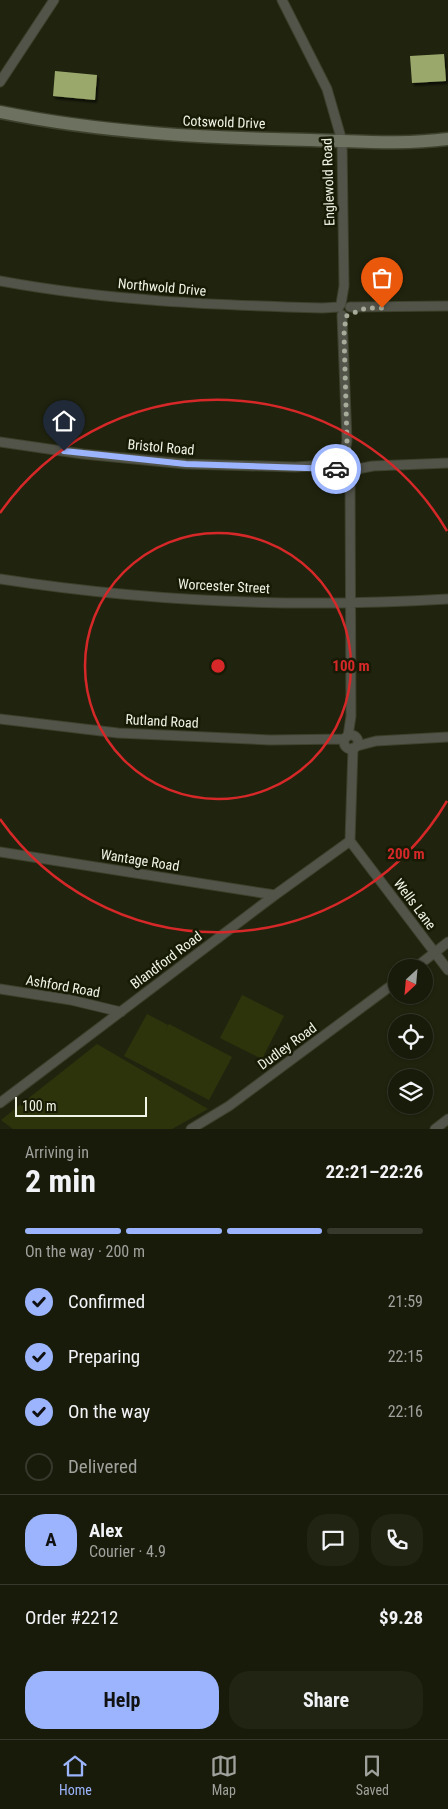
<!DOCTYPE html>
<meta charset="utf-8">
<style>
body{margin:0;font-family:"Roboto Condensed",sans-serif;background:#212413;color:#f1f3f6;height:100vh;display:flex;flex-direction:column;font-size:19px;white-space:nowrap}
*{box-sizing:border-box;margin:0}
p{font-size:16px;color:#9fa19c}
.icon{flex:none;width:28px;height:28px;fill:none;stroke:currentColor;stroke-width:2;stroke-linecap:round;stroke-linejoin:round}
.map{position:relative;height:1129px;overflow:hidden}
.drawer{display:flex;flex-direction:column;background:#181b0a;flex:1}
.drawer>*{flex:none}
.needle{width:32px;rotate:206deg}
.buttons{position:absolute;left:388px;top:959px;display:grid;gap:10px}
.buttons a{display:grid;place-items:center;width:45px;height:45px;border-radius:50%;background:#181b0a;box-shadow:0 1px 4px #0004,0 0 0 1px #36392b;font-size:25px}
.scale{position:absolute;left:15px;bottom:12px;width:132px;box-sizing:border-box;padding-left:5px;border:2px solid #f0f4e6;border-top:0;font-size:14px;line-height:18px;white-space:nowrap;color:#f0f4e6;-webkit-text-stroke:4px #171b05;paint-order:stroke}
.pin{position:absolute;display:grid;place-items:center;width:42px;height:42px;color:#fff;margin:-51px -21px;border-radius:50% 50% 50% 0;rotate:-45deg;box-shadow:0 0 5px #0007}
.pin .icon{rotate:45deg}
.courier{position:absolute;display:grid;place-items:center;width:50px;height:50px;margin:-25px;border:4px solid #9bb4fd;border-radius:50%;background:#fff;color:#222;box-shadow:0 1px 6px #0007}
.head em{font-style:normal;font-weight:700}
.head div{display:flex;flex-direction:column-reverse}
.head{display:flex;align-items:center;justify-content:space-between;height:85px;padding:0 25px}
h1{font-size:32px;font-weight:700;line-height:38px}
.bar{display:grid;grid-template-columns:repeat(4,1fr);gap:8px 5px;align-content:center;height:60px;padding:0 25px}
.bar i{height:6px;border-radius:4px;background:#36392b}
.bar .selected{background:#9bb4fd}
.bar p{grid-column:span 4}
.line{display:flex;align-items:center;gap:12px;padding:0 25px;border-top:1px solid #36392b}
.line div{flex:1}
.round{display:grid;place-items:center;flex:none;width:52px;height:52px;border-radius:20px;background:#212413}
ol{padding:0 25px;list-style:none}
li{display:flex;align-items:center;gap:15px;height:55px}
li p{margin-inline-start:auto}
li .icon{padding:5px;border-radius:50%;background:#9bb4fd;color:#111;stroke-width:4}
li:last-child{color:#9fa19c}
li i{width:28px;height:28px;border:2px solid #36392b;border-radius:50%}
.button{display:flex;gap:10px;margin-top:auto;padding:10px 25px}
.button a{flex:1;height:58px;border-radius:20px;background:#9bb4fd;color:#111;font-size:20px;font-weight:700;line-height:58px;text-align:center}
.button a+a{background:#212413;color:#f1f3f6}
.tab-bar{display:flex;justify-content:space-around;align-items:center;height:70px;border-top:1px solid #36392b;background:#181b0a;font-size:14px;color:#9fa19c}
.tab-bar a{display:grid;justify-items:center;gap:2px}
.tab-bar .selected{color:#9bb4fd}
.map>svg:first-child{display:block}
</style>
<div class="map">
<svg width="448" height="1129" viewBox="0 0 448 1129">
<defs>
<filter id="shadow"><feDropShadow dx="2" dy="3" stdDeviation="1" flood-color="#0009"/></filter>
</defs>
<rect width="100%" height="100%" fill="#20240e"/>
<path fill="#2d340c" d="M 242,995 L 284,1016 L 262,1059 L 220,1038 Z
M 147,1014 L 168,1025 L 165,1031 L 169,1024 L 232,1057 L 209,1100 L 124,1056 Z
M 97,1044 L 208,1109 L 172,1129 L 13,1129 L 1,1120 Z"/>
<path fill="#9aa86c" filter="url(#shadow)" d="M 444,54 L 446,81 L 412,83 L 410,56 Z
M 55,71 L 97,75 L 95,100 L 53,96 Z"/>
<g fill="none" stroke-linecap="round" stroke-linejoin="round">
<g stroke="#3d412c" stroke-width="11">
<path id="minor" d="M 282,0 L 327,89 L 342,141 L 344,286 L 341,304
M 0,82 L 54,0
M 0,281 C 108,301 213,305 322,308 L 339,307
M 350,307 L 448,306
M 342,315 L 347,441 L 342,466 L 345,472 L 351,471 L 353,467 L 352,463 L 344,462
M 0,442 L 83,454 L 186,464 L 295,467 L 342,464
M 352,470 L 373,466 L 448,463
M 0,579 C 148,602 299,608 448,599
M 0,719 L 118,733 L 270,740 L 345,739
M344 742a7 7 0 1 1 14 0a7 7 0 1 1-14 0Z
M 348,736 L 351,716 L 350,472
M 357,746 L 376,741 L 448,737
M 353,748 L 350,841 L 448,970
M 0,852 L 275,895
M 415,968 L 448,942
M 0,989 L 71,1000 L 121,1012
M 0,1103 L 275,895 L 350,841
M 191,1129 L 229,1106 L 396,982
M 435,1129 L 448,1119"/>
</g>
<g stroke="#3d412c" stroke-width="15">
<path id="secondary" d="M 0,112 C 103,133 206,138 311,140 C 356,141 403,145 448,139"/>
</g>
<use href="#minor" stroke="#52544a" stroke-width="9"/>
<use href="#secondary" stroke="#6c7160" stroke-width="12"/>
</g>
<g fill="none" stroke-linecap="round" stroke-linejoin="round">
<path stroke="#a7ab9a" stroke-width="5" stroke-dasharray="0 9" d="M 336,469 L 342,469 L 342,464 L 346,461 L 352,463 L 347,442 L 344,334 L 346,316 L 366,308 L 382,308"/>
<path stroke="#9bb4fd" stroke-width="6" d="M 64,451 L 186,464 L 336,469"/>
</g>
<g fill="none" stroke="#d62828" stroke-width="2.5">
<circle cx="218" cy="666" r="133"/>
<path d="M447 801A266 266 0 0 1 0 819M0 513A266 266 0 0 1 447 531"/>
</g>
<g text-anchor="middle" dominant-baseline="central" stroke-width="5" stroke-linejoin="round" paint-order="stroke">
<g font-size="14" fill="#f0f4e6" stroke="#171b05">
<text transform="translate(224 122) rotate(2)">Cotswold Drive</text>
<text transform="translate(328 182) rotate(-92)">Englewold Road</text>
<text transform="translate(162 287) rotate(5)">Northwold Drive</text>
<text transform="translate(161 447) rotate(5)">Bristol Road</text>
<text transform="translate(224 586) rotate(3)">Worcester Street</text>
<text transform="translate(162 721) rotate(3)">Rutland Road</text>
<text transform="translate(140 860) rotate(9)">Wantage Road</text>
<text transform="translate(415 904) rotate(53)">Wells Lane</text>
<text transform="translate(166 960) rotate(-37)">Blandford Road</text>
<text transform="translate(63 986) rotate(10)">Ashford Road</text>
<text transform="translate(287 1046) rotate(-36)">Dudley Road</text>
</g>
</g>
<circle cx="218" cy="666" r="8" fill="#d62828" stroke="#171b05" stroke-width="2.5"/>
<g font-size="15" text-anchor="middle" font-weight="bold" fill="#d62828" stroke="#171b05" stroke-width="5" stroke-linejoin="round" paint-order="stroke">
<text x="351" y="671">100 m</text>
<text x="406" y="859">200 m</text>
</g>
</svg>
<div class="buttons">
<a><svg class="needle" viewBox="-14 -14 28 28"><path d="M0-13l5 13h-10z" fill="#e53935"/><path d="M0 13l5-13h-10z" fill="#9fa19c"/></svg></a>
<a><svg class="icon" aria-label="locate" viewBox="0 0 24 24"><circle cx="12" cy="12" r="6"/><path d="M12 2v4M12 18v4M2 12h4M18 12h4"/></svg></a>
<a><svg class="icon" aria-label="layers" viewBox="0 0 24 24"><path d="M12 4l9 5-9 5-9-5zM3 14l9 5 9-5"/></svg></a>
</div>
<div class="scale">100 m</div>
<div class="pin" style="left:382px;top:308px;background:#ea580c"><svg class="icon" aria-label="bag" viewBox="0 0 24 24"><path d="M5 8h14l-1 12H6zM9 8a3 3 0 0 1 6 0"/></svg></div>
<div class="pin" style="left:64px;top:451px;background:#1f2937"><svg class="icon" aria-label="home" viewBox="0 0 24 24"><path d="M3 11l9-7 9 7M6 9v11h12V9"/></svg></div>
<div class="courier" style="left:336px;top:469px"><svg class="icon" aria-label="car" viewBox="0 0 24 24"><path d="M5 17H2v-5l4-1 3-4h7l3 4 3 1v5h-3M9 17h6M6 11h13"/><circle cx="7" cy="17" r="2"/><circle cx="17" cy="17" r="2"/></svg></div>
</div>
<section class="drawer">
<div class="head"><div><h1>2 min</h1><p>Arriving in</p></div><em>22:21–22:26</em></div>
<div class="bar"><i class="selected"></i><i class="selected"></i><i class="selected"></i><i></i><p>On the way · 200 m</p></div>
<ol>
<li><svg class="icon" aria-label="check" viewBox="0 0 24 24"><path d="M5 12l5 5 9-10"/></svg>Confirmed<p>21:59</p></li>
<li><svg class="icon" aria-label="check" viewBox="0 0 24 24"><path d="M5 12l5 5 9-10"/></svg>Preparing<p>22:15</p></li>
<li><svg class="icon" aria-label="check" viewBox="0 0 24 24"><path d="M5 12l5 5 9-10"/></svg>On the way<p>22:16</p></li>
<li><i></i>Delivered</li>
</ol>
<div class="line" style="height:90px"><b class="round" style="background:#9bb4fd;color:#111">A</b><div><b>Alex</b><p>Courier · 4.9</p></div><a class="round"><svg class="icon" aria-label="chat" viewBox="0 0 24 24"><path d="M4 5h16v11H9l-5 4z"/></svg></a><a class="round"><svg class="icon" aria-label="phone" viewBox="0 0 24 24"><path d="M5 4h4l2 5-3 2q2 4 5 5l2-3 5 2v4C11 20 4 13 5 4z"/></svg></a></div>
<div class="line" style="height:65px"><div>Order #2212</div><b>$9.28</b></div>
<div class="button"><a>Help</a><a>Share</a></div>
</section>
<nav class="tab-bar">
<a class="selected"><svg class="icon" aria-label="home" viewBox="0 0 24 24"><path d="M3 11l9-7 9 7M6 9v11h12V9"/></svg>Home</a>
<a><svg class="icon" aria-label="map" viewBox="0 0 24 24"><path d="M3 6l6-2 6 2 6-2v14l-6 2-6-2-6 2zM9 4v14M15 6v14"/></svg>Map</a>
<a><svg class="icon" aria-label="saved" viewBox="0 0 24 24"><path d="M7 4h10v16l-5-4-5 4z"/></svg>Saved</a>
</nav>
